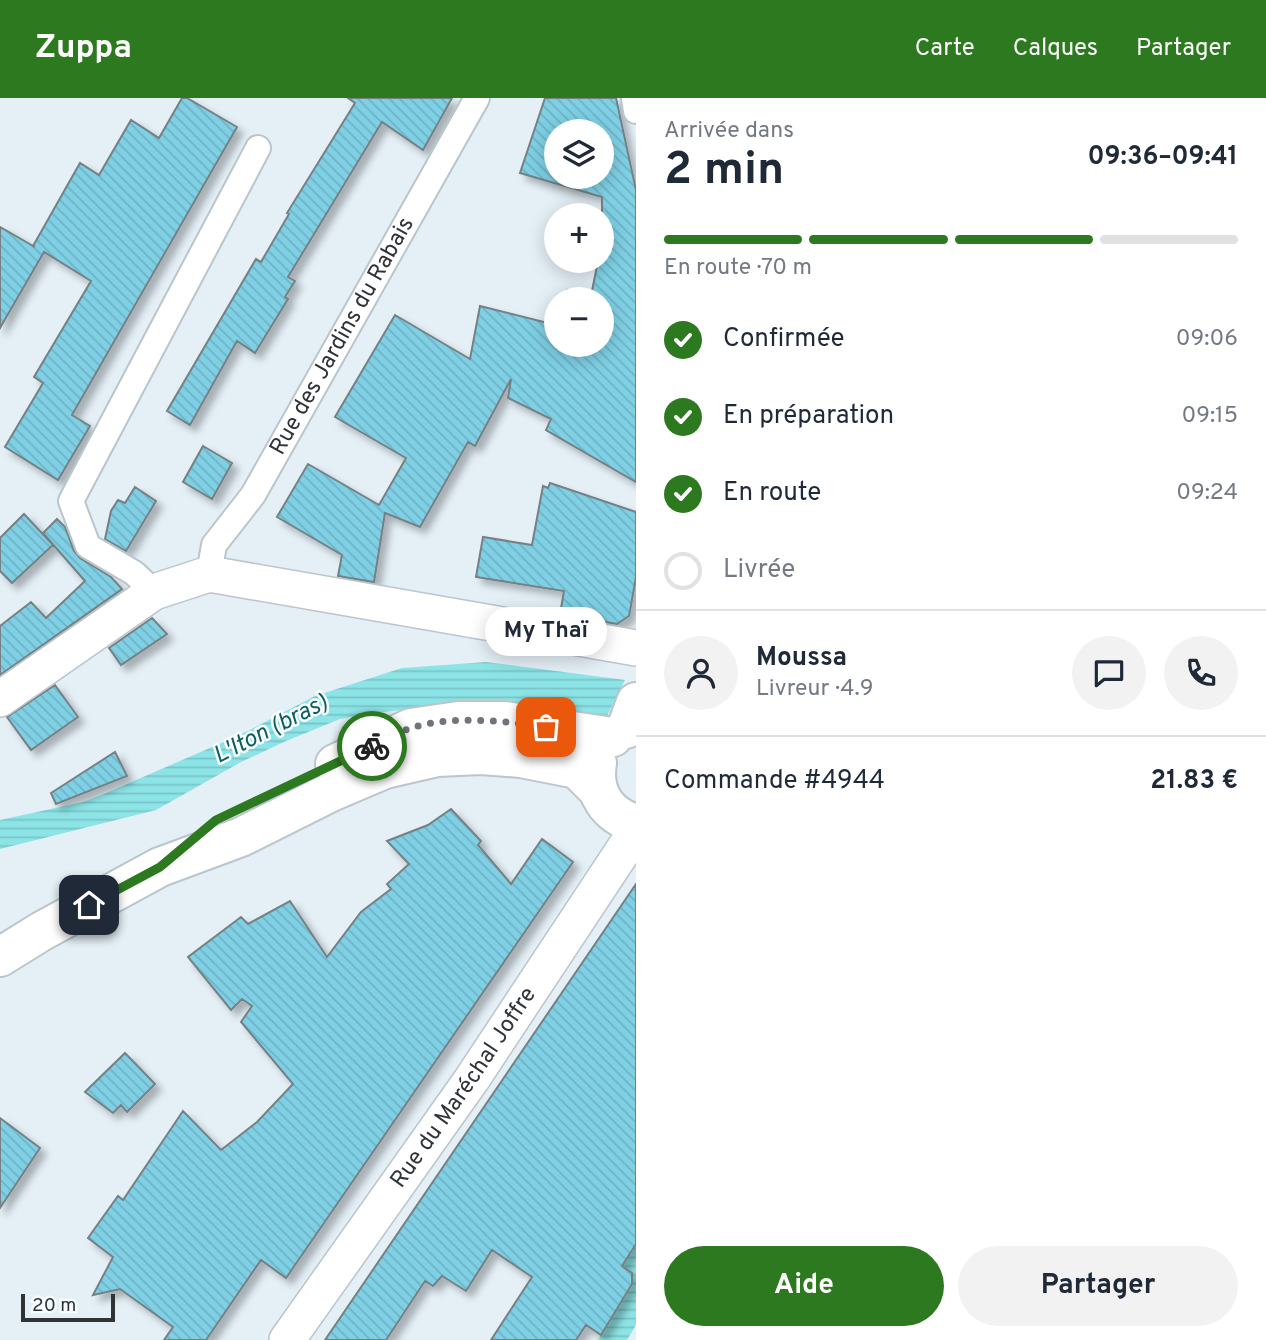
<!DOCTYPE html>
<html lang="fr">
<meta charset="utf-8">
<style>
body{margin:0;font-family:Overpass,sans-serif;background:#f2f2f3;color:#1f2937;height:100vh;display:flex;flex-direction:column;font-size:26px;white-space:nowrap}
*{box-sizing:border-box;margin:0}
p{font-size:23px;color:#747a83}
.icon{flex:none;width:38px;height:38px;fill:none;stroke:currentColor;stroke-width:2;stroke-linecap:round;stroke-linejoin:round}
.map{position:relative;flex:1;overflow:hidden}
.side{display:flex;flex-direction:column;background:#fff;width:630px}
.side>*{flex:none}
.tools{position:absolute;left:544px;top:21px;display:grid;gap:14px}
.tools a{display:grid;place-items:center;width:70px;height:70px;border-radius:50%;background:#fff;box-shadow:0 4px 18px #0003;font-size:35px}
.scale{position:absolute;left:21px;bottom:18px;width:94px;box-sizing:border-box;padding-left:7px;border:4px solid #303437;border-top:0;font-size:19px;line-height:24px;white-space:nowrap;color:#303437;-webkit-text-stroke:5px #f7fcfe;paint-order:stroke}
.pin{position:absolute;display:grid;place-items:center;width:60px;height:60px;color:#fff;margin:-30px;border-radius:14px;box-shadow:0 4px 10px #0006}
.courier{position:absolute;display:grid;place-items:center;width:70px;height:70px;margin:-35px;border:5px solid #2d7920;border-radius:50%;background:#fff;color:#222;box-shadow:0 2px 9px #0007}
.bubble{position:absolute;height:49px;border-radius:24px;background:#fff;box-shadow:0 4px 18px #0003;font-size:23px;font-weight:700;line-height:49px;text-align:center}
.headline em{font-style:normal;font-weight:700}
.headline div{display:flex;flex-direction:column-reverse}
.headline{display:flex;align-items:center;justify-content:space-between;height:119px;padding:0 28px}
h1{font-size:46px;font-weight:700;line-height:52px}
.bar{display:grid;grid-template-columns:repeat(4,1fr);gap:10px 7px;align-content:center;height:84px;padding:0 28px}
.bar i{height:9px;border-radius:5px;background:#e0e1e3}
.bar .current{background:#2d7920}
.bar p{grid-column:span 4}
.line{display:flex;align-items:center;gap:18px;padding:0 28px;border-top:2px solid #e0e1e3}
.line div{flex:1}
.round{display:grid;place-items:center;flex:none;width:74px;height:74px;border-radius:37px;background:#f2f2f3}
ol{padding:0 28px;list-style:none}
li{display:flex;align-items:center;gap:21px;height:77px}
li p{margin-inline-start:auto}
li .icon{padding:7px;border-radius:50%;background:#2d7920;color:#fff;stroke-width:4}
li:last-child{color:#747a83}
li i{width:38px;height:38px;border:4px solid #e0e1e3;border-radius:50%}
.action{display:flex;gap:14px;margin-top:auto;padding:14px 28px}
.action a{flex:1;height:80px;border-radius:42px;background:#2d7920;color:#fff;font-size:28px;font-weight:700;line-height:80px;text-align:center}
.action a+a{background:#f2f2f3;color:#1f2937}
header{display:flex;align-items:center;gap:42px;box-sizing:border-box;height:98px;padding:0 35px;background:#2d7920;color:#fff}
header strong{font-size:33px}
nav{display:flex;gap:38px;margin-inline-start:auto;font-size:24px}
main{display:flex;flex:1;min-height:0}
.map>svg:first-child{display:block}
</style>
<header>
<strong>Zuppa</strong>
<nav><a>Carte</a><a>Calques</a><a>Partager</a></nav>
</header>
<main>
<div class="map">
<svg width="636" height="1242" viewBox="0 0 636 1242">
<defs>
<pattern id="water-rules" width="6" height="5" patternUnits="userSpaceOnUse" patternTransform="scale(1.75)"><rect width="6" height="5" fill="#8de4e6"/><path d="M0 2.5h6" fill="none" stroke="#7ac4c6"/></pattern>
<pattern id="building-back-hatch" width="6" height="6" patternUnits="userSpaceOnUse" patternTransform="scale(1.75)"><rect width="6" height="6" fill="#7fd0e5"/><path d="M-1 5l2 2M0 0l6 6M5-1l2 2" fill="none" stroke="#6eb3c5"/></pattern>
<filter id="shadow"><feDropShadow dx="6" dy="6" stdDeviation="3.5" flood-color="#0004"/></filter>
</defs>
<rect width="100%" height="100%" fill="#e4eff6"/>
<path fill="url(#water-rules)" d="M 486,564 L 625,582 L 606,620 L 477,607 L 392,613 L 356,618 L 340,621 L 286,643 L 241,664 L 156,712 L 0,751 L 0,722 L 83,704 L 104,696 L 242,636 L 315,598 L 402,570 Z
M 636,1146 L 636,1227 L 627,1242 L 598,1242 L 632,1187 L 632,1175 L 622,1168 Z"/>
<path fill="url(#building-back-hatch)" stroke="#758185" stroke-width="2" fill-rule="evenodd" filter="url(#shadow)" d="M 182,0 L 187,0 L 237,29 L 72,317 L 90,328 L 58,382 L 5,349 L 43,285 L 34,279 L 91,183 L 44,154 L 0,230 L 0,129 L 35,149 L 33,148 L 80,65 L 99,77 L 131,22 L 159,40 Z
M 348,0 L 452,0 L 423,52 L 382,24 L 288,179 L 295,183 L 285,199 L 288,201 L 255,255 L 237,243 L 190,327 L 167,313 L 256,161 L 261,164 L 289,116 L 287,115 L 355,5 Z
M 545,0 L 616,0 L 636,92 L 636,384 L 546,332 L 551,321 L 508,300 L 511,281 L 475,348 L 468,344 L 420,429 L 385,415 L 374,484 L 338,478 L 342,457 L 277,419 L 308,366 L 379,407 L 406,360 L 335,319 L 395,217 L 470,261 L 480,208 L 556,227 L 556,247 L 602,247 L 602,201 L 564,201 L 567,192 L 591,198 L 598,163 L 602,163 L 602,99 L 520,75 ZM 556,33 L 602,33 L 602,79 L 556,79 Z
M 203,348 L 232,365 L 212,401 L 183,384 Z
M 550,385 L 636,414 L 636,479 L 630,513 L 629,518 L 617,526 L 560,516 L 564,493 L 476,479 L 483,439 L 532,447 L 543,388 L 548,390 Z
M 135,389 L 156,403 L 126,453 L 105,441 L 111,413 L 118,402 L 125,405 Z
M 24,416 L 53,447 L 12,485 L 0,473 L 0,440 Z
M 57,421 L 65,429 L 74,453 L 80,460 L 111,479 L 122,491 L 0,577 L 0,528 L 31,504 L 46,520 L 85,483 L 43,435 Z
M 152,520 L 167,536 L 121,567 L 109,550 Z
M 55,587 L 78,619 L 31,652 L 7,619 Z
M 115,654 L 127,678 L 56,706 L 51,695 Z
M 451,711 L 481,743 L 478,747 L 511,786 L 542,741 L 573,764 L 286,1180 L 261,1162 L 206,1242 L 164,1242 L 173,1229 L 120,1191 L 93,1197 L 113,1159 L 88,1140 L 118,1098 L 123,1102 L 183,1013 L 221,1052 L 257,1024 L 293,986 L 241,924 L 252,908 L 242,901 L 231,912 L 188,859 L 241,819 L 248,826 L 290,803 L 327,859 L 361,814 L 391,791 L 387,786 L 409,766 L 387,743 L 428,727 Z
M 636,786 L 636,1146 L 622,1168 L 632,1175 L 632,1186 L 601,1237 L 586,1227 L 576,1242 L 491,1242 L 532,1179 L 492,1152 L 466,1193 L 442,1178 L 433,1188 L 425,1183 L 386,1242 L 325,1242 Z
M 125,955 L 155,986 L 127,1014 L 121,1007 L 113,1015 L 85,994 Z
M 0,1020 L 40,1050 L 0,1110 Z"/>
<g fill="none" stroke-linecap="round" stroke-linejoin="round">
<g stroke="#bac5cc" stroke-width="28">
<g id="street">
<path d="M 634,0 L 636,13"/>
<path id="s1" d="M 209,476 L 214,447 L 253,397 L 477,0"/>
<path d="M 154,494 L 134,475 L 88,448 L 71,403 L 258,50"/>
</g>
</g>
<g stroke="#bac5cc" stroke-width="38">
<g id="secondary">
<path d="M 0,601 L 154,494 L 209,476 L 636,550"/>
<path id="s2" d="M 287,1242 L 472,981 L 636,733"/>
</g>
</g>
<g stroke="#bac5cc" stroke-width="42">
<path id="primary" d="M 626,631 L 636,604
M 597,665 C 592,695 607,717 636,726
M 335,666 L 411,630 L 458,623 L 505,623 L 613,639
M 0,859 L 42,833 L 160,769 L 241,739 L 331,694 L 385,671 L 437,659 L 481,657 L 521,660 L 577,671 L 597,691"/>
</g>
<use href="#street" stroke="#fff" stroke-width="24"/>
<use href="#secondary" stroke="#fff" stroke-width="35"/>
<use href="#primary" stroke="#fff" stroke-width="38"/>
</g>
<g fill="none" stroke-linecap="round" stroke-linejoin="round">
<path stroke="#6f757a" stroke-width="7" stroke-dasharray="0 12.6" d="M 372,648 C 385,642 398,634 411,630 C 453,617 503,623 546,629"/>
<path stroke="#2d7920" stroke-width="9" d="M 89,807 L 160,769 L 216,722 L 372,648"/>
</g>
<g text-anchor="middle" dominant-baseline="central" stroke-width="5" stroke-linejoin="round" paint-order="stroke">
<g font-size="23" fill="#303437" stroke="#f7fcfe">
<text stroke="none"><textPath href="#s1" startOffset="275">Rue des Jardins du Rabais</textPath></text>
<text stroke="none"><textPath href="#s2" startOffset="308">Rue du Maréchal Joffre</textPath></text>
</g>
<g font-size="24" font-style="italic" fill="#105c5e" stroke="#f7fcfe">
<text transform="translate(271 632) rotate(-27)">L'Iton (bras)</text>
</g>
</g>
</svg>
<div class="tools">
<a><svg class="icon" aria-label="layers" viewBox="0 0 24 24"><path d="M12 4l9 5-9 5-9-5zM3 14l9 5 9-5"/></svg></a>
<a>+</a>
<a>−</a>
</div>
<div class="scale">20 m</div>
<div class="pin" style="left:546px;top:629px;background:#ea580c"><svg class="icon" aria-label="bag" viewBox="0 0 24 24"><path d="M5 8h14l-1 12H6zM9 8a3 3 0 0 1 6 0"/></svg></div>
<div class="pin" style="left:89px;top:807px;background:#1f2937"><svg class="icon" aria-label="home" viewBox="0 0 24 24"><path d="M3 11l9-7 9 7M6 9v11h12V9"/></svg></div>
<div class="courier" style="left:372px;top:648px"><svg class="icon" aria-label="bike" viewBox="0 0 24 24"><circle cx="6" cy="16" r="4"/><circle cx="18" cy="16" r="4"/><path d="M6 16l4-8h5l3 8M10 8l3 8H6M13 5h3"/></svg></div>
<div class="bubble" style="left:485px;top:509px;width:122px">My Thaï</div>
</div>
<section class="side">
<div class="headline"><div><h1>2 min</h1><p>Arrivée dans</p></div><em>09:36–09:41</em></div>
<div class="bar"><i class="current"></i><i class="current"></i><i class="current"></i><i></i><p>En route · 70 m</p></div>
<ol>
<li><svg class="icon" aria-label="check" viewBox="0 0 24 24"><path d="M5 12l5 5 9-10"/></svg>Confirmée<p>09:06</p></li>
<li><svg class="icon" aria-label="check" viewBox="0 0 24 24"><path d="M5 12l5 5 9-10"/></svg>En préparation<p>09:15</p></li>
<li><svg class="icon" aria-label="check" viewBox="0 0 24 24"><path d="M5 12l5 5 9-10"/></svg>En route<p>09:24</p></li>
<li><i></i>Livrée</li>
</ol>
<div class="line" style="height:126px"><a class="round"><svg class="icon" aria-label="person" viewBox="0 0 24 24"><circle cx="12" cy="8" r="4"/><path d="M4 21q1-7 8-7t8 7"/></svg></a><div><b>Moussa</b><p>Livreur · 4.9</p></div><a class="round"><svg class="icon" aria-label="chat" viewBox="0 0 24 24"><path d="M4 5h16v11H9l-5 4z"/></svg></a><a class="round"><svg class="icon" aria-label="phone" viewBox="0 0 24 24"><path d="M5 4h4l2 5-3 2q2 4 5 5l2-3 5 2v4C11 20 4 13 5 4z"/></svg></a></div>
<div class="line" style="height:91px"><div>Commande #4944</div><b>21.83 €</b></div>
<div class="action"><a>Aide</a><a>Partager</a></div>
</section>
</main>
